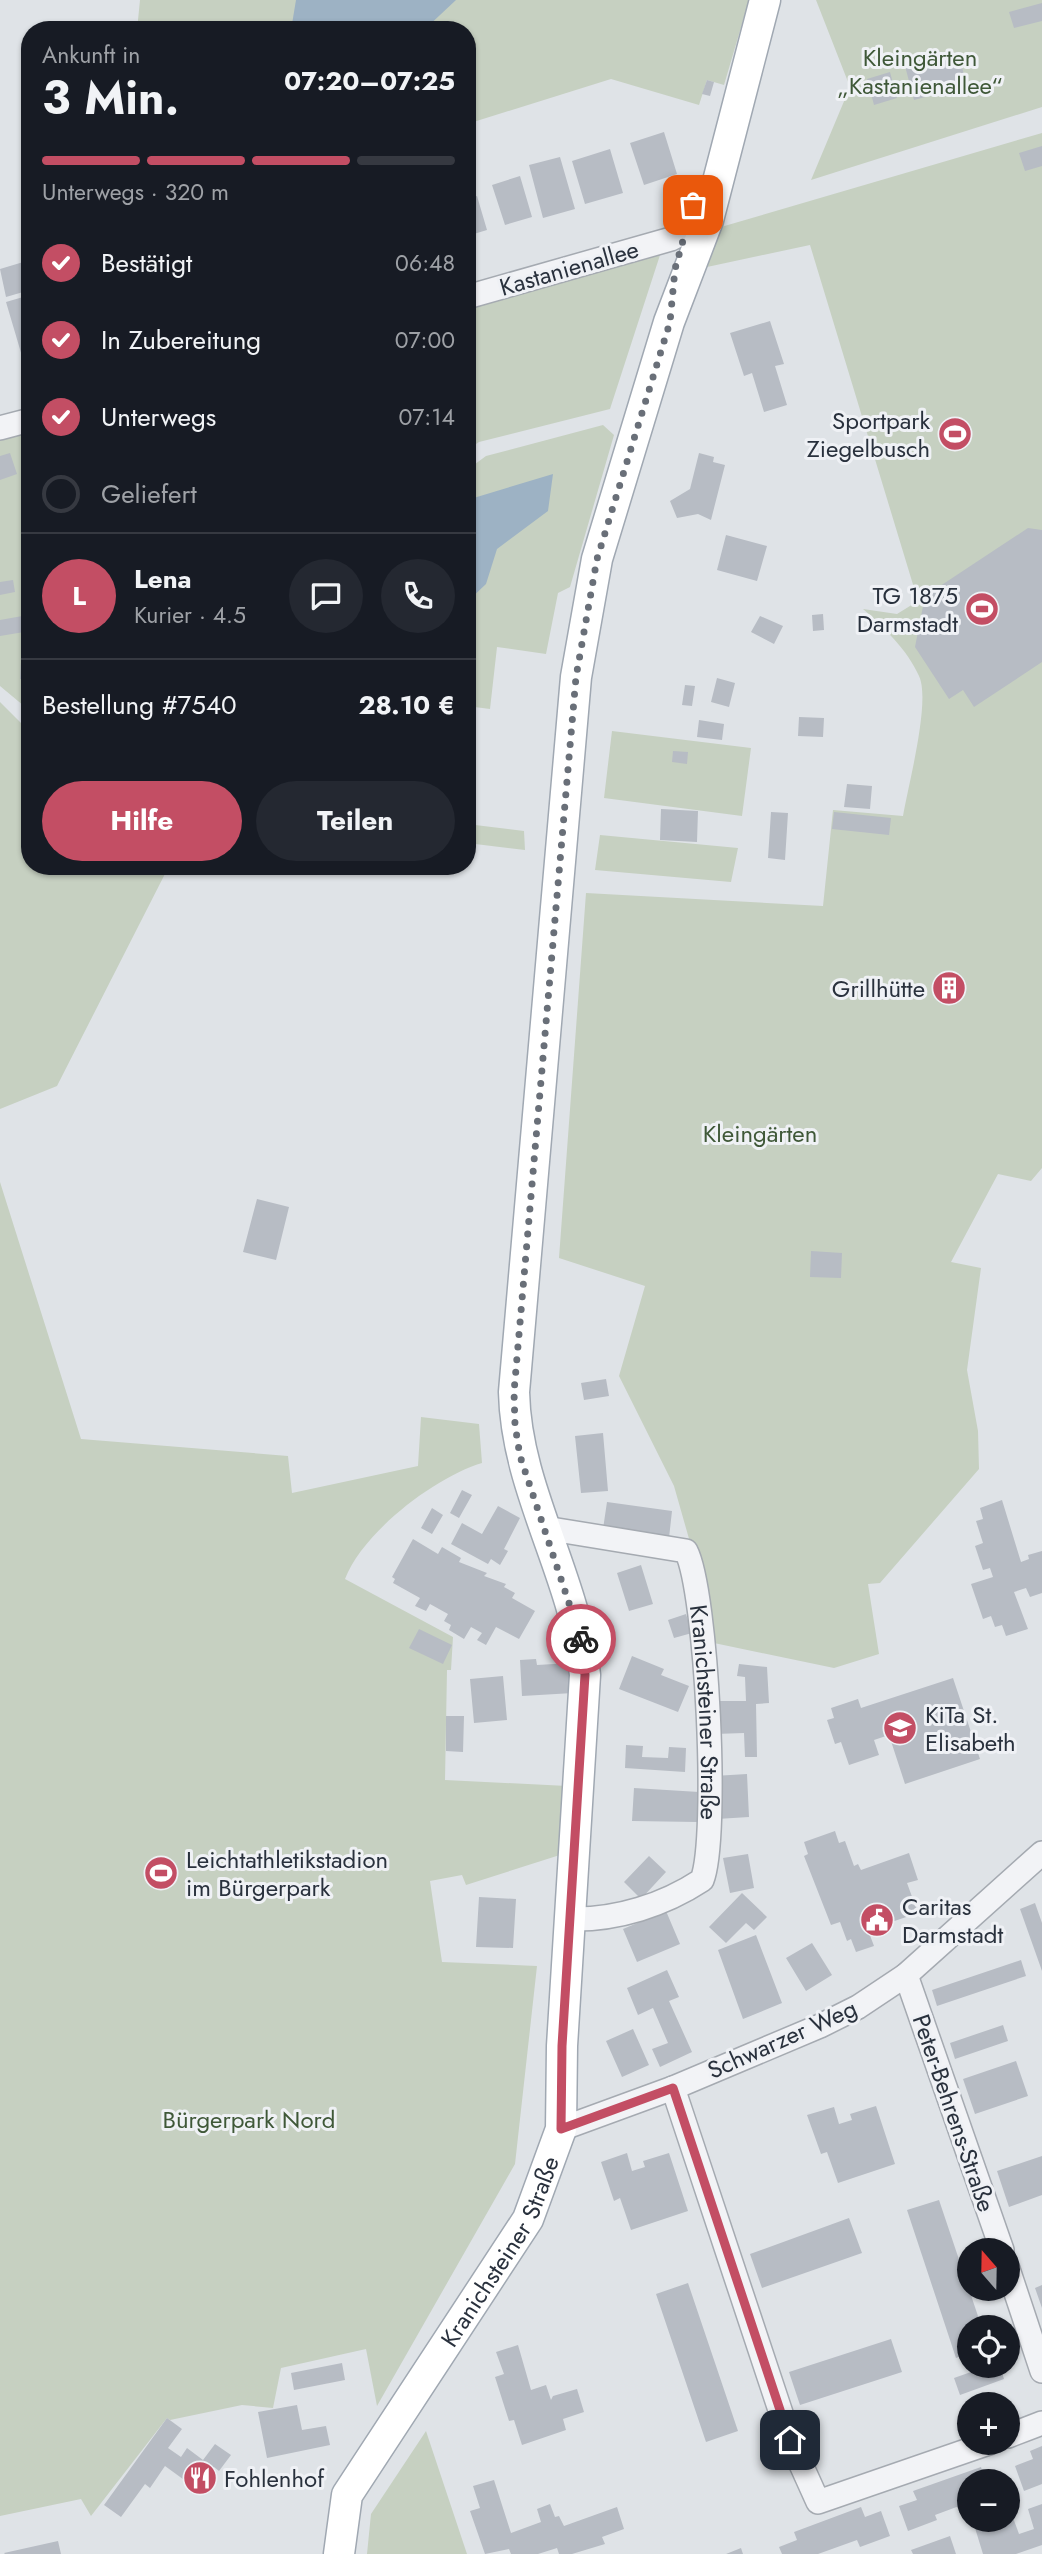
<!DOCTYPE html>
<html lang="de">
<meta charset="utf-8">
<style>
body{margin:0;font-family:Jost,sans-serif;background:#242831;color:#f1f3f6;height:100vh;display:flex;flex-direction:column;font-size:26px;white-space:nowrap}
*{box-sizing:border-box;margin:0}
p{font-size:23px;color:#9ea1a6}
.icon{flex:none;width:38px;height:38px;fill:none;stroke:currentColor;stroke-width:2;stroke-linecap:round;stroke-linejoin:round}
.map{position:relative;flex:1;overflow:hidden}
.panel{position:absolute;left:21px;top:21px;width:455px;height:854px;display:flex;flex-direction:column;background:#171b24;border-radius:28px;box-shadow:0 2px 5px #0004}
.panel>*{flex:none}
.needle{width:46px;rotate:340deg}
.buttons{position:absolute;left:957px;top:2238px;display:grid;gap:14px}
.buttons a{display:grid;place-items:center;width:63px;height:63px;border-radius:50%;background:#171b24;box-shadow:0 2px 5px #0004;font-size:35px}
.pin{position:absolute;display:grid;place-items:center;width:60px;height:60px;color:#fff;margin:-30px;border-radius:14px;box-shadow:0 4px 10px #0006}
.courier{position:absolute;display:grid;place-items:center;width:70px;height:70px;margin:-35px;border:5px solid #c34e64;border-radius:50%;background:#fff;color:#222;box-shadow:0 2px 9px #0007}
.summary em{font-style:normal;font-weight:700}
.summary div{display:flex;flex-direction:column-reverse}
.summary{display:flex;align-items:center;justify-content:space-between;height:119px;padding:0 21px}
h1{font-size:46px;font-weight:700;line-height:52px}
.bar{display:grid;grid-template-columns:repeat(4,1fr);gap:10px 7px;align-content:center;height:84px;padding:0 21px}
.bar i{height:9px;border-radius:5px;background:#363941}
.bar .on{background:#c34e64}
.bar p{grid-column:span 4}
.line{display:flex;align-items:center;gap:18px;padding:0 21px;border-top:2px solid #363941}
.line div{flex:1}
.round{display:grid;place-items:center;flex:none;width:74px;height:74px;border-radius:37px;background:#242831}
ol{padding:0 21px;list-style:none}
li{display:flex;align-items:center;gap:21px;height:77px}
li p{margin-inline-start:auto}
li .icon{padding:7px;border-radius:50%;background:#c34e64;color:#fff;stroke-width:4}
li:last-child{color:#9ea1a6}
li i{width:38px;height:38px;border:4px solid #363941;border-radius:50%}
.primary-button{display:flex;gap:14px;margin-top:auto;padding:14px 21px}
.primary-button a{flex:1;height:80px;border-radius:42px;background:#c34e64;color:#fff;font-size:28px;font-weight:700;line-height:80px;text-align:center}
.primary-button a+a{background:#242831;color:#f1f3f6}
.map>svg:first-child{display:block}
</style>
<div class="map">
<svg width="1042" height="2554" viewBox="0 0 1042 2554">
<rect width="100%" height="100%" fill="#dfe3e7"/>
<path fill="#c6d0c1" d="M 140,0 L 749,0 L 724,85 L 707,80 L 699,105 L 611,79 L 467,124 L 467,30 L 137,30 Z
M 816,0 L 1042,0 L 1042,107 L 811,180 L 850,87 Z
M 1042,133 L 1042,1168 L 1031,1181 L 998,1174 L 951,1262 L 981,1268 L 967,1370 L 978,1431 L 979,1469 L 880,1583 L 868,1584 L 879,1654 L 834,1668 L 714,1643 L 709,1609 L 674,1486 L 619,1376 L 645,1286 L 559,1258 L 586,893 L 823,906 L 833,810 L 903,816 C 908,786 931,701 919,676 C 907,649 884,628 863,609 L 897,614 L 918,601 L 810,245 L 707,267 L 721,227 Z
M 661,252 L 610,409 L 479,442 L 467,450 L 467,306 Z
M 603,425 L 614,435 L 570,587 L 558,593 L 546,654 L 497,647 L 490,709 L 467,706 L 467,470 L 486,456 Z
M 30,428 L 30,711 L 0,686 L 0,436 Z
M 0,702 L 30,732 L 30,866 L 169,866 L 57,1086 L 0,1109 Z
M 612,731 L 751,748 L 742,816 L 604,798 Z
M 467,824 L 524,831 L 525,850 L 467,843 Z
M 600,835 L 738,848 L 731,882 L 595,870 Z
M 0,1182 L 81,1439 L 288,1456 L 292,1493 L 418,1466 L 421,1417 L 479,1424 L 482,1463 C 435,1477 363,1532 345,1579 L 453,1637 L 451,1670 L 447,1670 L 445,1780 L 567,1786 L 563,1854 L 466,1885 L 462,1875 L 430,1881 L 442,1962 L 537,1966 L 515,2164 L 377,2406 L 366,2349 L 281,2368 L 273,2408 L 242,2405 L 170,2420 L 167,2418 L 91,2516 L 81,2499 L 0,2516 Z
M 426,2431 L 467,2554 L 367,2554 L 371,2514 Z"/>
<path fill="#9db2c4" d="M 296,0 L 456,0 L 424,30 L 291,30 Z
M 553,474 L 548,511 L 497,549 L 486,584 L 467,602 L 467,500 Z"/>
<path fill="#b7bcc4" d="M 1042,3 L 1042,21 L 1014,28 L 1009,12 Z
M 958,52 L 967,86 L 914,100 L 905,66 Z
M 890,72 L 897,98 L 874,105 L 867,79 Z
M 707,80 L 714,82 L 710,96 L 702,94 Z
M 664,132 L 677,174 L 644,185 L 630,143 Z
M 1042,146 L 1042,166 L 1025,171 L 1019,153 Z
M 610,149 L 623,193 L 585,204 L 572,161 Z
M 560,157 L 575,209 L 543,218 L 529,165 Z
M 520,176 L 532,217 L 505,225 L 492,185 Z
M 477,196 L 487,230 L 467,236 L 467,199 Z
M 30,260 L 30,290 L 6,297 L 0,269 Z
M 30,295 L 30,372 L 27,373 L 6,302 Z
M 770,321 L 784,364 L 775,366 L 787,405 L 764,412 L 752,373 L 744,376 L 730,333 Z
M 10,453 L 17,474 L 0,480 L 0,456 Z
M 699,453 L 714,457 L 713,462 L 725,465 L 711,520 L 698,514 L 677,518 L 670,501 L 690,489 Z
M 1028,528 L 1042,530 L 1042,662 L 974,707 L 963,690 L 949,699 L 915,647 L 925,596 Z
M 726,535 L 767,546 L 757,581 L 717,570 Z
M 13,580 L 15,592 L 0,595 L 0,582 Z
M 823,614 L 824,630 L 813,631 L 812,615 Z
M 28,615 L 30,631 L 0,636 L 0,620 Z
M 760,616 L 783,626 L 774,644 L 751,632 Z
M 22,645 L 30,645 L 29,679 L 20,679 Z
M 717,678 L 735,683 L 729,707 L 711,702 Z
M 685,685 L 695,686 L 692,706 L 682,705 Z
M 799,717 L 824,718 L 823,737 L 798,736 Z
M 699,720 L 724,724 L 722,740 L 697,737 Z
M 673,751 L 688,752 L 687,764 L 672,762 Z
M 847,784 L 872,786 L 870,809 L 844,807 Z
M 661,809 L 698,811 L 697,842 L 660,840 Z
M 771,812 L 788,813 L 785,860 L 768,858 Z
M 834,812 L 891,818 L 889,835 L 832,829 Z
M 938,974 L 963,977 L 960,1001 L 935,999 Z
M 257,1199 L 289,1207 L 276,1260 L 243,1252 Z
M 811,1251 L 842,1253 L 841,1278 L 810,1277 Z
M 606,1379 L 609,1396 L 584,1400 L 581,1383 Z
M 603,1433 L 608,1491 L 581,1493 L 575,1436 Z
M 462,1490 L 472,1495 L 459,1518 L 450,1513 Z
M 1002,1500 L 1021,1562 L 1029,1559 L 1028,1555 L 1042,1551 L 1042,1593 L 1030,1597 L 1026,1588 L 1014,1592 L 1028,1629 L 1006,1636 L 1002,1625 L 995,1627 L 991,1616 L 983,1619 L 971,1584 L 993,1577 L 990,1568 L 983,1570 L 975,1546 L 983,1543 L 976,1521 L 983,1519 L 980,1508 Z
M 607,1502 L 672,1511 L 669,1538 L 603,1529 Z
M 498,1506 L 520,1518 L 504,1549 L 508,1551 L 500,1565 L 491,1559 L 488,1564 L 451,1544 L 462,1523 L 482,1534 Z
M 432,1508 L 443,1515 L 432,1534 L 421,1528 Z
M 413,1539 L 438,1554 L 442,1547 L 461,1558 L 459,1562 L 487,1573 L 484,1576 L 506,1584 L 504,1587 L 515,1593 L 512,1598 L 535,1611 L 519,1639 L 496,1627 L 486,1645 L 477,1640 L 482,1633 L 471,1627 L 464,1639 L 449,1630 L 451,1625 L 444,1621 L 448,1614 L 430,1604 L 426,1611 L 415,1606 L 420,1598 L 393,1583 L 395,1579 L 392,1577 Z
M 641,1565 L 653,1604 L 629,1611 L 617,1573 Z
M 686,1614 L 692,1633 L 674,1638 L 668,1620 Z
M 419,1629 L 452,1645 L 443,1664 L 409,1648 Z
M 632,1656 L 664,1669 L 661,1675 L 689,1686 L 678,1712 L 619,1689 Z
M 536,1659 L 537,1665 L 571,1663 L 573,1693 L 522,1696 L 520,1660 Z
M 739,1664 L 767,1667 L 769,1703 L 756,1704 L 757,1757 L 745,1757 L 744,1733 L 715,1734 L 715,1701 L 746,1701 L 745,1677 L 737,1676 Z
M 503,1676 L 507,1720 L 474,1723 L 470,1679 Z
M 953,1678 L 980,1759 L 905,1784 L 889,1735 L 874,1740 L 879,1755 L 849,1765 L 841,1742 L 835,1744 L 827,1720 L 834,1718 L 831,1708 L 858,1699 L 861,1708 Z
M 446,1716 L 464,1716 L 463,1752 L 446,1751 Z
M 626,1745 L 643,1746 L 642,1757 L 668,1758 L 669,1747 L 686,1748 L 685,1772 L 625,1768 Z
M 747,1774 L 749,1817 L 717,1819 L 714,1776 Z
M 634,1788 L 699,1792 L 697,1822 L 632,1821 Z
M 835,1831 L 839,1843 L 845,1841 L 854,1866 L 858,1864 L 861,1870 L 909,1853 L 918,1880 L 907,1883 L 918,1913 L 868,1930 L 874,1946 L 856,1952 L 851,1939 L 847,1941 L 840,1922 L 831,1925 L 804,1856 L 808,1854 L 804,1842 Z
M 748,1854 L 754,1888 L 730,1893 L 723,1858 Z
M 649,1856 L 666,1872 L 641,1899 L 624,1882 Z
M 742,1893 L 767,1917 L 754,1930 L 746,1923 L 726,1943 L 709,1927 Z
M 479,1897 L 516,1899 L 513,1948 L 476,1947 Z
M 1035,1903 L 1042,1923 L 1042,1971 L 1020,1909 Z
M 666,1911 L 680,1944 L 637,1962 L 623,1929 Z
M 756,1935 L 782,2003 L 743,2019 L 718,1950 Z
M 812,1943 L 832,1975 L 806,1991 L 786,1958 Z
M 1021,1960 L 1026,1976 L 937,2006 L 932,1990 Z
M 667,1970 L 679,1997 L 669,2001 L 692,2052 L 660,2067 L 652,2049 L 668,2043 L 653,2008 L 638,2015 L 627,1988 Z
M 1003,2025 L 1008,2041 L 955,2059 L 950,2043 Z
M 633,2029 L 649,2065 L 622,2077 L 606,2041 Z
M 1016,2061 L 1028,2096 L 975,2114 L 963,2079 Z
M 876,2106 L 895,2164 L 838,2183 L 827,2152 L 821,2154 L 807,2115 L 834,2107 L 839,2124 L 852,2120 L 850,2114 Z
M 627,2153 L 632,2171 L 645,2167 L 643,2161 L 669,2153 L 688,2211 L 631,2230 L 620,2198 L 614,2201 L 601,2162 Z
M 1042,2156 L 1042,2195 L 1009,2207 L 997,2171 Z
M 939,2200 L 982,2328 L 970,2328 L 970,2353 L 956,2358 L 907,2210 Z
M 849,2218 L 862,2253 L 762,2288 L 750,2254 Z
M 688,2283 L 738,2431 L 706,2442 L 656,2294 Z
M 1042,2285 L 1042,2308 L 1035,2288 Z
M 891,2339 L 902,2372 L 800,2405 L 789,2372 Z
M 518,2345 L 531,2390 L 546,2385 L 551,2400 L 553,2396 L 577,2389 L 584,2412 L 563,2419 L 566,2430 L 522,2445 L 514,2420 L 509,2421 L 495,2377 L 504,2374 L 496,2352 Z
M 342,2363 L 345,2380 L 294,2390 L 291,2373 Z
M 988,2366 L 1000,2366 L 1004,2379 L 960,2395 L 954,2378 Z
M 297,2405 L 302,2430 L 326,2426 L 330,2445 L 267,2458 L 258,2412 Z
M 167,2418 L 182,2429 L 168,2448 L 181,2457 L 187,2448 L 203,2460 L 215,2444 L 231,2455 L 219,2471 L 214,2467 L 198,2490 L 165,2466 L 150,2488 L 145,2484 L 121,2517 L 104,2505 Z
M 1042,2446 L 1042,2484 L 1024,2491 L 1015,2466 L 1033,2459 L 1030,2451 Z
M 981,2467 L 984,2477 L 1001,2471 L 1005,2482 L 970,2482 L 970,2502 L 935,2515 L 937,2520 L 908,2531 L 899,2506 L 917,2500 L 913,2491 Z
M 494,2480 L 511,2533 L 541,2522 L 537,2509 L 550,2504 L 555,2517 L 559,2516 L 564,2526 L 617,2507 L 624,2529 L 602,2537 L 605,2544 L 572,2554 L 559,2554 L 557,2548 L 538,2554 L 511,2554 L 509,2549 L 485,2554 L 470,2511 L 480,2508 L 473,2486 Z
M 1042,2504 L 1042,2545 L 1016,2554 L 983,2554 L 975,2528 L 997,2520 L 1008,2520 L 1012,2515 L 1019,2534 L 1034,2529 L 1028,2509 Z
M 861,2507 L 865,2517 L 881,2511 L 890,2536 L 860,2547 L 857,2540 L 818,2554 L 782,2554 L 779,2547 L 797,2540 L 794,2532 Z
M 950,2536 L 956,2554 L 913,2554 L 911,2550 Z
M 58,2541 L 61,2554 L 5,2554 L 4,2553 Z
M 741,2548 L 743,2554 L 726,2554 Z"/>
<g fill="none" stroke-linecap="round" stroke-linejoin="round">
<g stroke="#a5aab1" stroke-width="26">
<g id="minor">
<path d="M 467,297 L 671,239 L 708,220"/>
<path d="M 0,428 L 30,420"/>
<path id="s1" d="M 545,1528 L 686,1551 C 707,1591 719,1838 702,1880 C 664,1905 617,1920 571,1919"/>
<path d="M 906,1975 L 1002,2250"/>
<path d="M 673,2088 L 790,2440 L 818,2502 L 989,2443"/>
<path d="M 561,2129 L 673,2088 L 820,2026 L 858,2007 L 906,1975 L 1042,1853"/>
<path d="M 1008,2269 L 1042,2371"/>
<path d="M 1008,2436 L 1042,2423"/>
</g>
</g>
<g stroke="#a0a8b2" stroke-width="33">
<g id="major">
<path id="s2" d="M 339,2554 L 347,2495 L 528,2219 L 561,2129 L 562,2046 L 585,1675 C 576,1577 516,1491 514,1392 L 576,677 L 597,559 L 669,322 L 708,220 L 765,0"/>
</g>
</g>
<use href="#minor" stroke="#f2f3f6" stroke-width="23"/>
<use href="#major" stroke="#fff" stroke-width="30"/>
</g>
<g fill="none" stroke-linecap="round" stroke-linejoin="round">
<path stroke="#696f78" stroke-width="7" stroke-dasharray="0 12.6" d="M 581,1639 L 520,1456 L 515,1425 L 514,1392 L 576,677 L 597,559 L 670,322 L 675,269 L 693,205"/>
<path stroke="#c34e64" stroke-width="9" d="M 581,1639 L 585,1675 L 562,2046 L 561,2129 L 673,2088 L 790,2440"/>
</g>
<defs>
<g id="stadium-disc" transform="scale(1.75)"><circle r="9.5" fill="#c34e64" stroke="#eff1f5"/><path d="M0-5a6.5 5 0 1 0 0 10a6.5 5 0 1 0 0-10ZM-3.5-1.8h7v3.6h-7Z" fill="#fff"/></g>
<g id="building-disc" transform="scale(1.75)"><circle r="9.5" fill="#c34e64" stroke="#eff1f5"/><path d="M-4-6H4V6H1V3H-1V6H-4ZM-2.5-4.3h1.7v1.8h-1.7ZM.8-4.3h1.7v1.8H.8ZM-2.5-1h1.7V.8h-1.7ZM.8-1h1.7V.8H.8Z" fill="#fff"/></g>
<g id="school-disc" transform="scale(1.75)"><circle r="9.5" fill="#c34e64" stroke="#eff1f5"/><path d="M0-5L7-2L0 1L-7-2ZM-4 1L0 2.5L4 1V4Q0 6-4 4Z" fill="#fff"/></g>
<g id="civic-disc" transform="scale(1.75)"><circle r="9.5" fill="#c34e64" stroke="#eff1f5"/><path d="M-.6-6.5H3V-4.5H.6V-3L4-1V1h2V6H-6V1h2V-1L-.6-3ZM-1.2 2.5V6h2.4V2.5Z" fill="#fff"/></g>
<g id="restaurant-disc" transform="scale(1.75)"><circle r="9.5" fill="#c34e64" stroke="#eff1f5"/><path d="M-5-6h1v4h1v-4h1v4h1v-4h1v5L-1.5 .5V6h-2V.5L-5-1ZM5-6V6H3V1.5H1.5Q1.5-4 5-6Z" fill="#fff"/></g>
</defs>
<g fill-rule="evenodd">
<use href="#stadium-disc" x="955" y="434"/>
<use href="#stadium-disc" x="982" y="609"/>
<use href="#building-disc" x="949" y="988"/>
<use href="#school-disc" x="900" y="1728"/>
<use href="#stadium-disc" x="161" y="1873"/>
<use href="#civic-disc" x="877" y="1920"/>
<use href="#restaurant-disc" x="200" y="2478"/>
</g>
<g text-anchor="middle" dominant-baseline="central" stroke-width="6" stroke-linejoin="round" paint-order="stroke">
<g font-size="24" fill="#3f5838" stroke="#eff1f5">
<text x="920" y="57">Kleingärten<tspan x="920" dy="28">„Kastanienallee“</tspan></text>
<text x="760" y="1133">Kleingärten</text>
<text x="249" y="2119">Bürgerpark Nord</text>
</g>
<g font-size="24" fill="#29313d" stroke="#eff1f5">
<text transform="translate(569 268) rotate(-16)">Kastanienallee</text>
<text stroke="none"><textPath href="#s1" startOffset="306">Kranichsteiner Straße</textPath></text>
<text transform="translate(782 2039) rotate(-24)">Schwarzer Weg</text>
<text transform="translate(954 2113) rotate(71)">Peter-Behrens-Straße</text>
<text stroke="none"><textPath href="#s2" startOffset="348">Kranichsteiner Straße</textPath></text>
</g>
<g font-size="24" fill="#29313d" stroke="#eff1f5" text-anchor="start">
<text x="930" y="420" text-anchor="end">Sportpark<tspan x="930" dy="28">Ziegelbusch</tspan></text>
<text x="958" y="595" text-anchor="end">TG 1875<tspan x="958" dy="28">Darmstadt</tspan></text>
<text x="925" y="988" text-anchor="end">Grillhütte</text>
<text x="925" y="1714">KiTa St.<tspan x="925" dy="28">Elisabeth</tspan></text>
<text x="186" y="1859">Leichtathletikstadion<tspan x="186" dy="28">im Bürgerpark</tspan></text>
<text x="902" y="1906">Caritas<tspan x="902" dy="28">Darmstadt</tspan></text>
<text x="224" y="2478">Fohlenhof</text>
</g>
</g>
</svg>
<div class="buttons">
<a><svg class="needle" viewBox="-14 -14 28 28"><path d="M0-13l5 13h-10z" fill="#e53935"/><path d="M0 13l5-13h-10z" fill="#9ea1a6"/></svg></a>
<a><svg class="icon" aria-label="locate" viewBox="0 0 24 24"><circle cx="12" cy="12" r="6"/><path d="M12 2v4M12 18v4M2 12h4M18 12h4"/></svg></a>
<a>+</a>
<a>−</a>
</div>
<div class="pin" style="left:693px;top:205px;background:#ea580c"><svg class="icon" aria-label="bag" viewBox="0 0 24 24"><path d="M5 8h14l-1 12H6zM9 8a3 3 0 0 1 6 0"/></svg></div>
<div class="pin" style="left:790px;top:2440px;background:#1f2937"><svg class="icon" aria-label="home" viewBox="0 0 24 24"><path d="M3 11l9-7 9 7M6 9v11h12V9"/></svg></div>
<div class="courier" style="left:581px;top:1639px"><svg class="icon" aria-label="bike" viewBox="0 0 24 24"><circle cx="6" cy="16" r="4"/><circle cx="18" cy="16" r="4"/><path d="M6 16l4-8h5l3 8M10 8l3 8H6M13 5h3"/></svg></div>
<section class="panel">
<div class="summary"><div><h1>3 Min.</h1><p>Ankunft in</p></div><em>07:20–07:25</em></div>
<div class="bar"><i class="on"></i><i class="on"></i><i class="on"></i><i></i><p>Unterwegs · 320 m</p></div>
<ol>
<li><svg class="icon" aria-label="check" viewBox="0 0 24 24"><path d="M5 12l5 5 9-10"/></svg>Bestätigt<p>06:48</p></li>
<li><svg class="icon" aria-label="check" viewBox="0 0 24 24"><path d="M5 12l5 5 9-10"/></svg>In Zubereitung<p>07:00</p></li>
<li><svg class="icon" aria-label="check" viewBox="0 0 24 24"><path d="M5 12l5 5 9-10"/></svg>Unterwegs<p>07:14</p></li>
<li><i></i>Geliefert</li>
</ol>
<div class="line" style="height:126px"><b class="round" style="background:#c34e64;color:#fff">L</b><div><b>Lena</b><p>Kurier · 4.5</p></div><a class="round"><svg class="icon" aria-label="chat" viewBox="0 0 24 24"><path d="M4 5h16v11H9l-5 4z"/></svg></a><a class="round"><svg class="icon" aria-label="phone" viewBox="0 0 24 24"><path d="M5 4h4l2 5-3 2q2 4 5 5l2-3 5 2v4C11 20 4 13 5 4z"/></svg></a></div>
<div class="line" style="height:91px"><div>Bestellung #7540</div><b>28.10 €</b></div>
<div class="primary-button"><a>Hilfe</a><a>Teilen</a></div>
</section>
</div>
